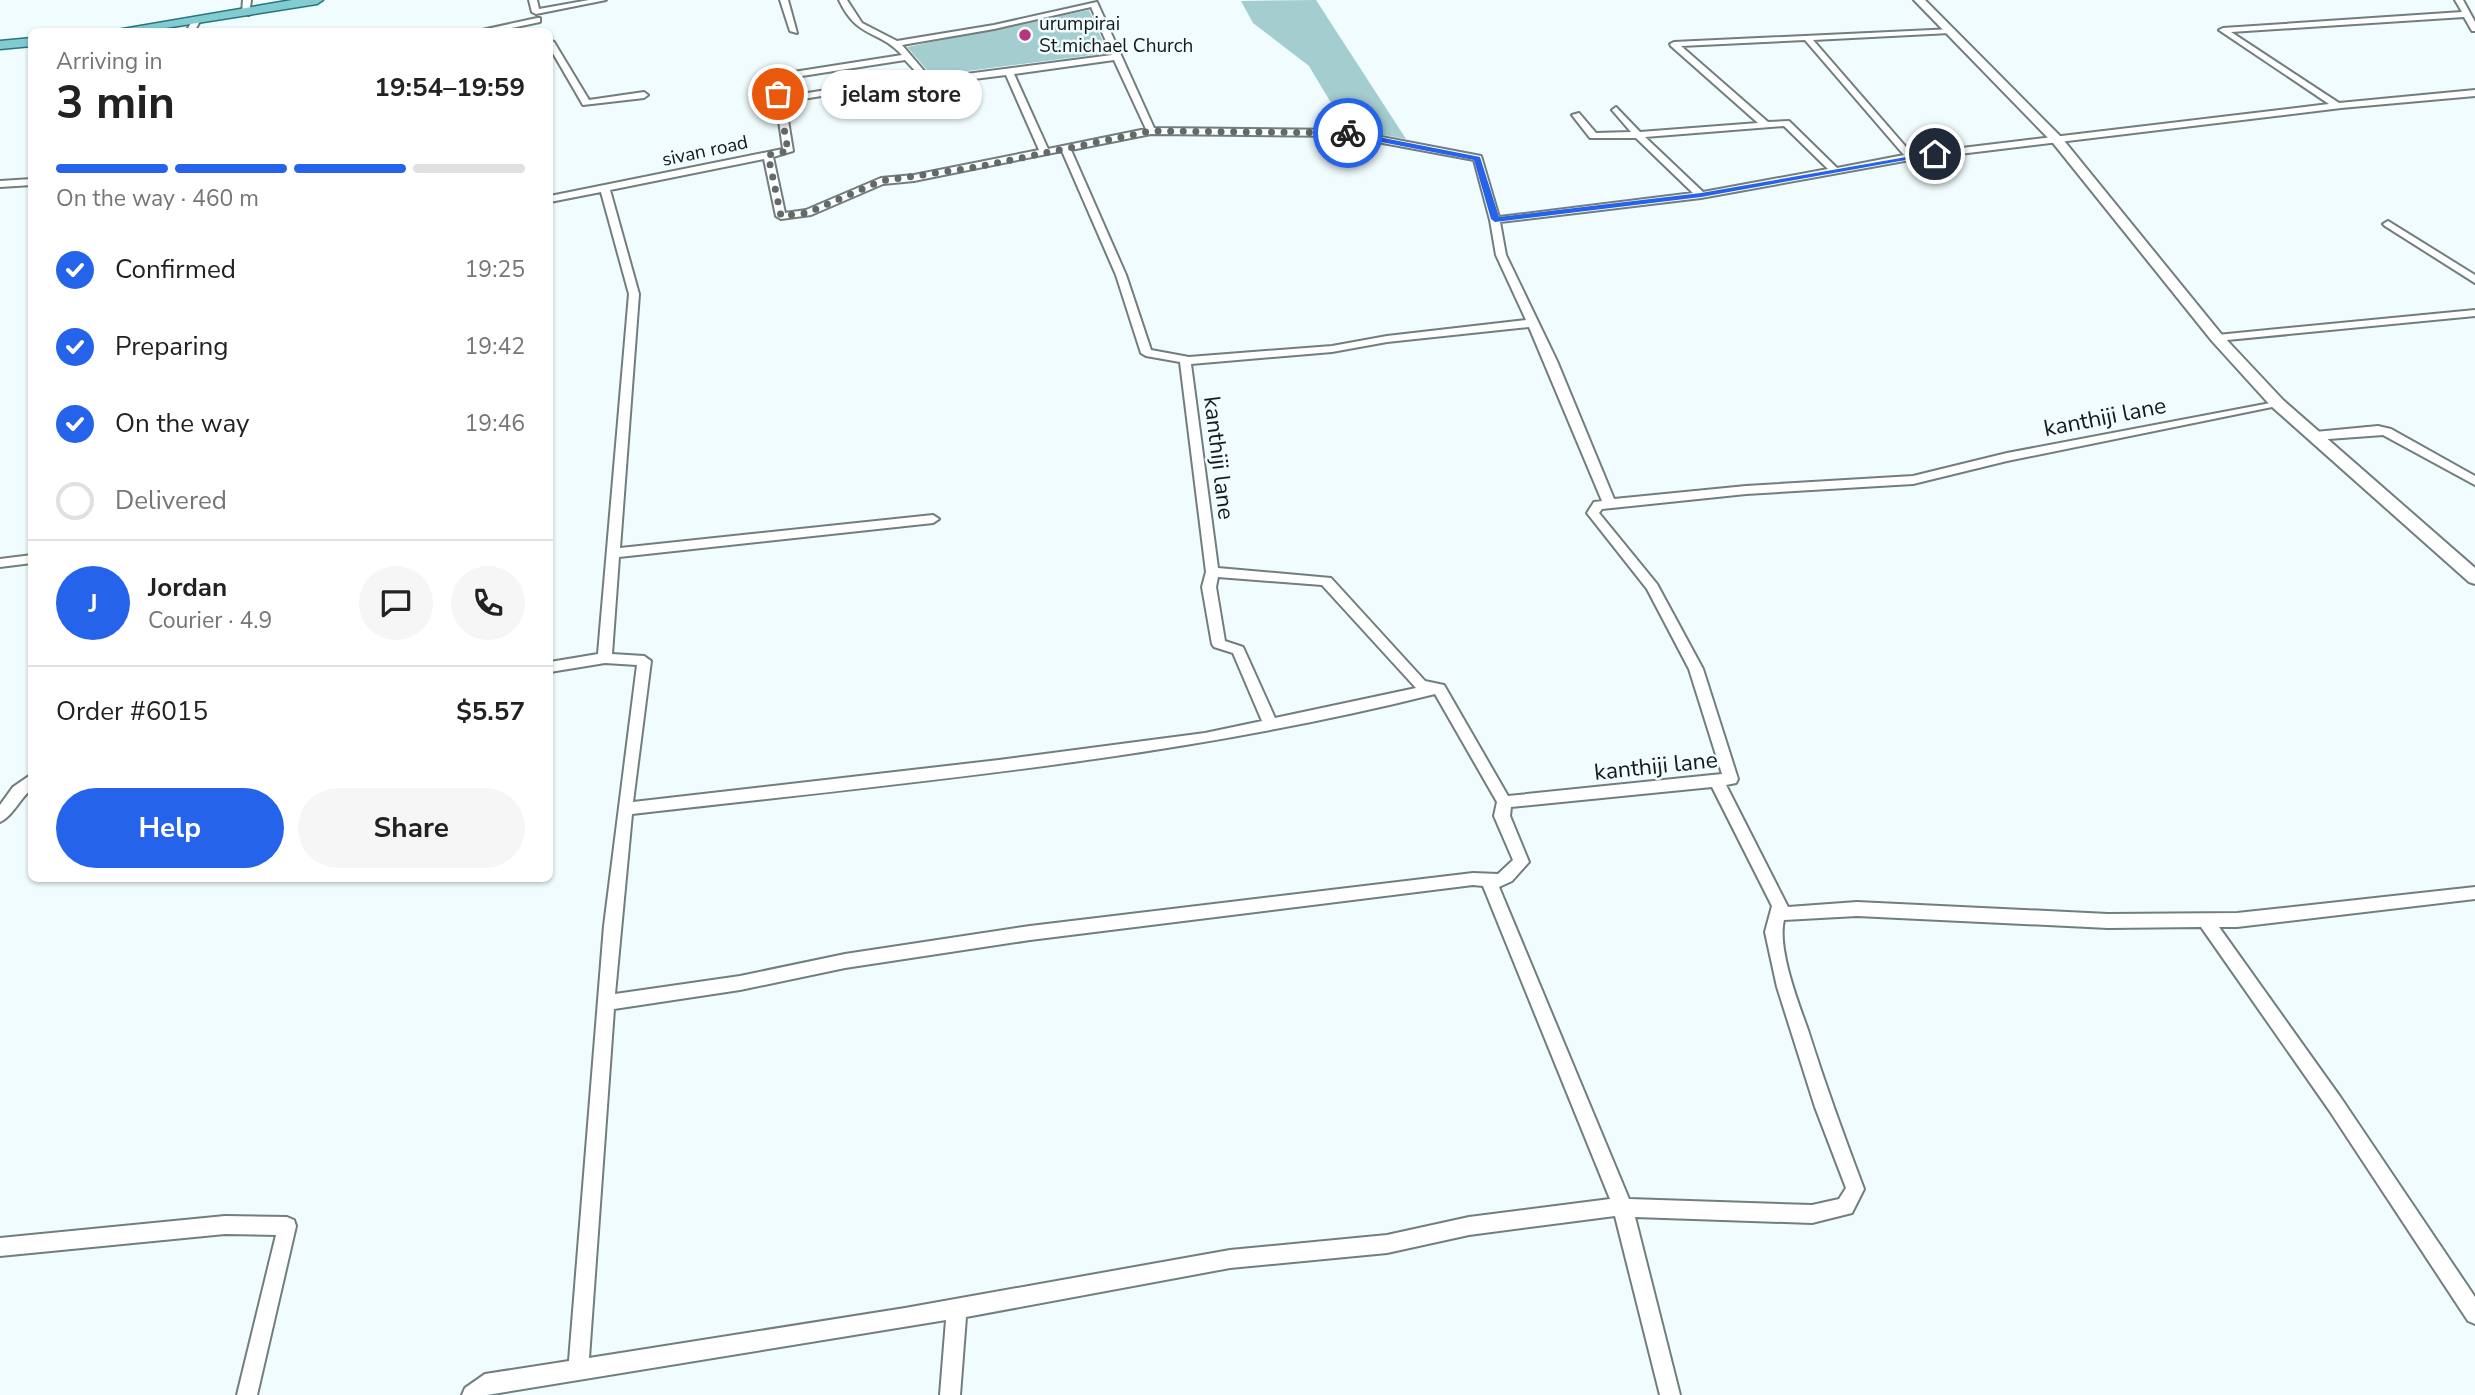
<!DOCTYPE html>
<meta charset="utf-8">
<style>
body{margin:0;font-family:"Nunito Sans",sans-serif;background:#f6f6f6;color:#222;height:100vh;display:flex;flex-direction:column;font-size:26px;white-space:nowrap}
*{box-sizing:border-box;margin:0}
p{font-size:23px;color:#767676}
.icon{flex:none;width:38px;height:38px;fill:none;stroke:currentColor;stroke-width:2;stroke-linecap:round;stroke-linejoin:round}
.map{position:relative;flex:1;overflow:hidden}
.drawer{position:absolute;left:28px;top:28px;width:525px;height:854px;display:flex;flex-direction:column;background:#fff;border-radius:10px;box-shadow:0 2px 5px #0004}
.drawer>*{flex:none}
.pin{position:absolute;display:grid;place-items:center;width:60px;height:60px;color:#fff;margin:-30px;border:4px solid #fff;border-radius:50%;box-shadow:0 2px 7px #0007}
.courier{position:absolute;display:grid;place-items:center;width:70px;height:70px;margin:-35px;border:5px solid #2563eb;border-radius:50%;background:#fff;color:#222;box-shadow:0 2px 9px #0007}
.bubble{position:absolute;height:49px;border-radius:24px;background:#fff;box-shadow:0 2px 5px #0004;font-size:23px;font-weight:700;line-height:49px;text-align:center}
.head em{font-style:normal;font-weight:700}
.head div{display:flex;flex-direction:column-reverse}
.head{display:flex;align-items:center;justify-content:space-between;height:119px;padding:0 28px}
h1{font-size:46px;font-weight:700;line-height:52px}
.bar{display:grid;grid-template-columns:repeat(4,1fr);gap:10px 7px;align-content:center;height:84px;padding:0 28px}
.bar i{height:9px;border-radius:5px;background:#e0e0e0}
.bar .current{background:#2563eb}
.bar p{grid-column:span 4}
.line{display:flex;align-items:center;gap:18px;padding:0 28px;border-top:2px solid #e0e0e0}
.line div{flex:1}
.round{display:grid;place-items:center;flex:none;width:74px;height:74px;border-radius:37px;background:#f6f6f6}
ol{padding:0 28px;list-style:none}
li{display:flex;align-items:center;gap:21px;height:77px}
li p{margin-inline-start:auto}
li .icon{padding:7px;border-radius:50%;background:#2563eb;color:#fff;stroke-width:4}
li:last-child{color:#767676}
li i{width:38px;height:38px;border:4px solid #e0e0e0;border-radius:50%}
.primary-button{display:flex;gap:14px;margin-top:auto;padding:14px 28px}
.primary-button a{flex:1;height:80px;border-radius:42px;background:#2563eb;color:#fff;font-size:28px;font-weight:700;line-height:80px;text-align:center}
.primary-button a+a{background:#f6f6f6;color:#222}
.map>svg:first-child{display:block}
</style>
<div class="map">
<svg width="2475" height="1395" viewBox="0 0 2475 1395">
<rect width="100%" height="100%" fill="#f0fcfd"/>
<path fill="#a4cdd0" d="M 1316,0 L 1406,139 L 1346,128 L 1309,66 L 1253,23 L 1241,1 Z
M 1089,10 L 1108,53 L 936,75 L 927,70 L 907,47 Z"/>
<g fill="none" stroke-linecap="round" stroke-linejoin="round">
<g stroke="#727d7e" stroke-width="4">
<path id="street" d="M 243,0 L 251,0 L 249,15 L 242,13 Z
M 529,0 L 537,0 L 539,9 L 589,0 L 606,0 L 536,14 L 532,12 Z
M 780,0 L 788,0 L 797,33 L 790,31 Z
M 839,0 L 847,0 L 862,23 L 897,41 L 994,25 L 1097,2 L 1154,128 L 1345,130 L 1481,156 L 1499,217 L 1693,193 L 1636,138 L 1590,138 L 1572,115 L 1579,113 L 1596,133 L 1631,132 L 1612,110 L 1616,107 L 1640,132 L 1758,123 L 1671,46 L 1670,44 L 1674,42 L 1953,29 L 1953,33 L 1950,33 L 1813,40 L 1912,154 L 2329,104 L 2219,30 L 2223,28 L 2462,12 L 2455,0 L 2463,0 L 2475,22 L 2475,31 L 2472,31 L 2464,17 L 2231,32 L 2339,103 L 2475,90 L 2475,96 L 2341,108 L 1910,160 L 1701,198 L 1500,222 L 1506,255 L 1557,361 L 1614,499 L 1746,486 L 1913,476 L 2007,453 L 2281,401 L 2283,403 L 2277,406 L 2007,461 L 1913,484 L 1746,494 L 1602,509 L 1599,513 L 1657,584 L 1703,669 L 1738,779 L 1736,783 L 1726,785 L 1788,907 L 1857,902 L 2108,914 L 2237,913 L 2475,887 L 2475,899 L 2237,927 L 2219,927 L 2341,1098 L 2475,1297 L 2475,1324 L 2468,1321 L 2329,1110 L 2201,927 L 2108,928 L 1857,916 L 1784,920 C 1777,948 1798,1002 1808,1030 C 1825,1084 1844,1136 1864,1189 L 1852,1213 L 1812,1223 L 1635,1217 L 1680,1395 L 1660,1395 L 1615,1216 L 1469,1235 L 1387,1253 L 1230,1268 L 966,1317 L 960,1395 L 940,1395 L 946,1320 L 487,1395 L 462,1395 L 465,1388 L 485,1374 L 569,1361 L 604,926 L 637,665 L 605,663 L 550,672 L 550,662 L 598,654 L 629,294 L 601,192 L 550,202 L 550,196 L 783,149 L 776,100 L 767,78 L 768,76 L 902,55 C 878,29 857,39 839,0 ZM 1091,7 L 1112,55 L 935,78 L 925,72 L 902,45 L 994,29 ZM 1805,40 L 1904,155 L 1837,168 L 1789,121 L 1768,122 L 1681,46 ZM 905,60 L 919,75 L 783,97 L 776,80 ZM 1114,60 L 1146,129 L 1048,149 L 1014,74 ZM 1006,75 L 1039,150 L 914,175 L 881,178 L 806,210 L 785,213 L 773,157 L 793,151 L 785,102 L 924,79 L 934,84 ZM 1784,126 L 1828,169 L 1703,192 L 1645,137 ZM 1151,134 L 1345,136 L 1474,160 L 1490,220 L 1496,255 L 1526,320 L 1387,336 L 1332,346 L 1189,357 L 1151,350 L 1126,275 L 1071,150 ZM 1062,151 L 1116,275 L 1141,353 L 1146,356 L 1180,362 L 1206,572 L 1202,587 L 1212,644 L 1214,647 L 1233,653 L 1262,721 L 1205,733 L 999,760 L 633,802 L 651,661 L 644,656 L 612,654 L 619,557 L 933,523 L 939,519 L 933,515 L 620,548 L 639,294 L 610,190 L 764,159 L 776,216 L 781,219 L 811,215 L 883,184 L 914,181 ZM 1529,327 L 1602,501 L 1594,502 L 1587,513 L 1647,589 L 1689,669 L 1722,774 L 1508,796 L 1444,685 L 1425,681 L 1331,578 L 1218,568 L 1191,364 L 1332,352 L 1387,342 ZM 1218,577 L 1322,585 L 1416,688 L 1275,718 L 1243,647 L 1225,641 L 1216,587 ZM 1435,694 L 1497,802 L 1494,816 L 1513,860 L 1498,874 L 1473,873 L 1030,926 L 845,954 L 740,976 L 615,994 L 632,814 C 901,783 1172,760 1435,694 ZM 1712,787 L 1772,906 L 1765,932 L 1777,987 L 1815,1107 L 1846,1188 L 1839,1199 L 1812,1205 L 1629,1199 L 1499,887 L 1512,881 L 1529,862 L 1510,816 L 1511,807 ZM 1473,885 L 1483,886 L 1610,1199 L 1469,1217 L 1387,1235 L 1230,1250 L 905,1308 L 589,1358 L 614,1009 L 740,990 L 845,968 L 1030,940 Z
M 537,18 L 540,18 L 540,22 L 492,32 L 473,32 Z
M 193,19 L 200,21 L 194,32 L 186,32 Z
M 550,40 L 554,42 L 589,100 L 644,92 L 648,95 L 644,98 L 583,105 L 550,48 Z
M 32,179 L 32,185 L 0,187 L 0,181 Z
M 2388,221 L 2475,275 L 2475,283 L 2385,226 L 2383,224 Z
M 2475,310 L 2475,316 L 2217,341 L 2212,338 L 2217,335 Z
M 2378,426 L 2391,429 L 2475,476 L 2475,485 L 2383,435 L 2315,440 L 2309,436 L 2315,432 Z
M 32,555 L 32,563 L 0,567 L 0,559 Z
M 32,774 L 32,789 C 20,798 13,816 0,822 L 0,805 L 13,787 Z
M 225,1216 L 287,1217 L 294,1220 L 296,1226 L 257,1395 L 237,1395 L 276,1235 L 225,1234 L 0,1256 L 0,1238 Z"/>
</g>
<g stroke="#727d7e" stroke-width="4">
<path id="secondary" d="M 1914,0 L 1925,0 L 2061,137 L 2222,335 L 2283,400 L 2475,568 L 2475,584 L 2469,582 L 2271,406 L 2212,341 L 2053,143 Z"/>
</g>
<g stroke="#26777d" stroke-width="3">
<path id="primary" d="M 292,0 L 323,0 L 317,4 L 140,32 L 105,32 Z
M 32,38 L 32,46 L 0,49 L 0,41 Z"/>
</g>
<use href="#street" fill="#fff" fill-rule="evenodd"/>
<use href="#secondary" fill="#fff" fill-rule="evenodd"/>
<use href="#primary" fill="#82cbd1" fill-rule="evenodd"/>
</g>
<path fill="#2563eb" d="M 1348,131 L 1480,157 L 1499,217 L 1701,193 L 1935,152 L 1939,154 L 1701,197 L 1495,222 L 1491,219 L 1474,160 L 1345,135 Z"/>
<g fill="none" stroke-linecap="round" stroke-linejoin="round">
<path stroke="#626969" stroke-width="7" stroke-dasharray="0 12.6" d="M 778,94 L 788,151 L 768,155 L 781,216 L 807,213 L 881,181 L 977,167 L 1151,131 L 1348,133"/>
</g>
<circle fill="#b7357d" stroke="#f0fcfd" stroke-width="2.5" cx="1025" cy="35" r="7"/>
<g text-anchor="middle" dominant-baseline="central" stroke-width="5" stroke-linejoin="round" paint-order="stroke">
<g font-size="19" fill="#161a1a" stroke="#f0fcfd" text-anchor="start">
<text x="1039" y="24">urumpirai<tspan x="1039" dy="22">St.michael Church</tspan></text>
</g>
<g font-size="19" fill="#161a1a" stroke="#f0fcfd">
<text transform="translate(705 151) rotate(-12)">sivan road</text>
</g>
<g font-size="23" fill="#161a1a" stroke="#f0fcfd">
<text transform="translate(2105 417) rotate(-11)">kanthiji lane</text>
<text transform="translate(1219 458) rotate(83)">kanthiji lane</text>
<text transform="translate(1656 766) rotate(-6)">kanthiji lane</text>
</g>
</g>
</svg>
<div class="pin" style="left:778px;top:94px;background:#ea580c"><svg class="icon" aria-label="bag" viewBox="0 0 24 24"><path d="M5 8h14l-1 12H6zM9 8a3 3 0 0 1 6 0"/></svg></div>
<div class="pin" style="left:1935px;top:154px;background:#1f2937"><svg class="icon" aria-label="home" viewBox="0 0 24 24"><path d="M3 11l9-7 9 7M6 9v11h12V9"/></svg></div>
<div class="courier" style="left:1348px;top:133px"><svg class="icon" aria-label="bike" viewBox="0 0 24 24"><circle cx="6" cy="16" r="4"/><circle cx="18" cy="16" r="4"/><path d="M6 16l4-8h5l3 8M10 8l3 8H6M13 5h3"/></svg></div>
<div class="bubble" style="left:821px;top:70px;width:161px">jelam store</div>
<section class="drawer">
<div class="head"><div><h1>3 min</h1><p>Arriving in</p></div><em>19:54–19:59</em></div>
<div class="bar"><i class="current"></i><i class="current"></i><i class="current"></i><i></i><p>On the way · 460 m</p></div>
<ol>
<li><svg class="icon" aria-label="check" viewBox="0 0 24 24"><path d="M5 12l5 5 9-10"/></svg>Confirmed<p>19:25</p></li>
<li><svg class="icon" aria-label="check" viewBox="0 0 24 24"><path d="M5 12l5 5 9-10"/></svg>Preparing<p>19:42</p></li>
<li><svg class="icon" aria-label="check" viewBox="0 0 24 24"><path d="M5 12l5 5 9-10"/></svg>On the way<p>19:46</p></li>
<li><i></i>Delivered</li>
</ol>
<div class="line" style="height:126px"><b class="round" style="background:#2563eb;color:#fff">J</b><div><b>Jordan</b><p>Courier · 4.9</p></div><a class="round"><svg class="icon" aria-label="chat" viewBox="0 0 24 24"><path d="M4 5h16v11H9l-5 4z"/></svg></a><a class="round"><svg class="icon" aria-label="phone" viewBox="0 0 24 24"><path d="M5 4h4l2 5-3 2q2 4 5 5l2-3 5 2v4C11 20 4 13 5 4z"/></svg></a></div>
<div class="line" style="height:91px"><div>Order #6015</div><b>$5.57</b></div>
<div class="primary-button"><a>Help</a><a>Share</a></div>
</section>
</div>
